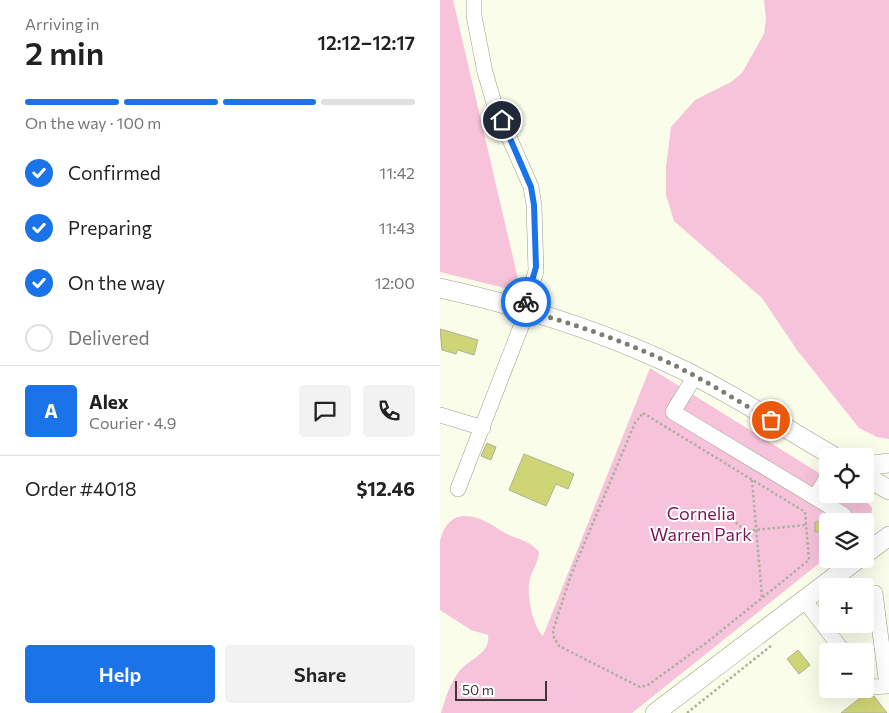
<!DOCTYPE html>
<meta charset="utf-8">
<style>
body{margin:0;font-family:Commissioner,sans-serif;background:#f2f2f2;color:#222;height:100vh;display:flex;flex-direction:column;font-size:19px;white-space:nowrap}
*{box-sizing:border-box;margin:0}
p{font-size:16px;color:#767676}
.icon{flex:none;width:28px;height:28px;fill:none;stroke:currentColor;stroke-width:2;stroke-linecap:round;stroke-linejoin:round}
.map{position:relative;flex:1;overflow:hidden}
.sheet{display:flex;flex-direction:column;background:#fff;width:440px}
.sheet>*{flex:none}
.fabs{position:absolute;left:379px;top:448px;display:grid;gap:10px}
.fabs a{display:grid;place-items:center;width:55px;height:55px;border-radius:5px;background:#fff;box-shadow:0 5px 20px #0002;font-size:25px}
.scale{position:absolute;left:15px;bottom:12px;width:92px;box-sizing:border-box;padding-left:5px;border:2px solid #393a33;border-top:0;font-size:14px;line-height:18px;white-space:nowrap;color:#393a33;-webkit-text-stroke:4px #fff;paint-order:stroke}
.pin{position:absolute;display:grid;place-items:center;width:42px;height:42px;color:#fff;margin:-21px;border:2px solid #fff;border-radius:50%;box-shadow:0 1px 5px #0007}
.courier{position:absolute;display:grid;place-items:center;width:50px;height:50px;margin:-25px;border:4px solid #1a73e8;border-radius:50%;background:#fff;color:#222;box-shadow:0 1px 6px #0007}
.summary em{font-style:normal;font-weight:600}
.summary div{display:flex;flex-direction:column-reverse}
.summary{display:flex;align-items:center;justify-content:space-between;height:85px;padding:0 25px}
h1{font-size:32px;font-weight:600;line-height:38px}
.bar{display:grid;grid-template-columns:repeat(4,1fr);gap:8px 5px;align-content:center;height:60px;padding:0 25px}
.bar i{height:6px;border-radius:4px;background:#e0e0e0}
.bar .active{background:#1a73e8}
.bar p{grid-column:span 4}
.line{display:flex;align-items:center;gap:12px;padding:0 25px;border-top:1px solid #e0e0e0}
.line div{flex:1}
.round{display:grid;place-items:center;flex:none;width:52px;height:52px;border-radius:5px;background:#f2f2f2}
ol{padding:0 25px;list-style:none}
li{display:flex;align-items:center;gap:15px;height:55px}
li p{margin-inline-start:auto}
li .icon{padding:5px;border-radius:50%;background:#1a73e8;color:#fff;stroke-width:4}
li:last-child{color:#767676}
li i{width:28px;height:28px;border:2px solid #e0e0e0;border-radius:50%}
.action{display:flex;gap:10px;margin-top:auto;padding:10px 25px}
.action a{flex:1;height:58px;border-radius:5px;background:#1a73e8;color:#fff;font-size:20px;font-weight:600;line-height:58px;text-align:center}
.action a+a{background:#f2f2f2;color:#222}
main{display:flex;flex:1;min-height:0}
.map>svg:first-child{display:block}
</style>
<main>
<section class="sheet">
<div class="summary"><div><h1>2 min</h1><p>Arriving in</p></div><em>12:12–12:17</em></div>
<div class="bar"><i class="active"></i><i class="active"></i><i class="active"></i><i></i><p>On the way · 100 m</p></div>
<ol>
<li><svg class="icon" aria-label="check" viewBox="0 0 24 24"><path d="M5 12l5 5 9-10"/></svg>Confirmed<p>11:42</p></li>
<li><svg class="icon" aria-label="check" viewBox="0 0 24 24"><path d="M5 12l5 5 9-10"/></svg>Preparing<p>11:43</p></li>
<li><svg class="icon" aria-label="check" viewBox="0 0 24 24"><path d="M5 12l5 5 9-10"/></svg>On the way<p>12:00</p></li>
<li><i></i>Delivered</li>
</ol>
<div class="line" style="height:90px"><b class="round" style="background:#1a73e8;color:#fff">A</b><div><b>Alex</b><p>Courier · 4.9</p></div><a class="round"><svg class="icon" aria-label="chat" viewBox="0 0 24 24"><path d="M4 5h16v11H9l-5 4z"/></svg></a><a class="round"><svg class="icon" aria-label="phone" viewBox="0 0 24 24"><path d="M5 4h4l2 5-3 2q2 4 5 5l2-3 5 2v4C11 20 4 13 5 4z"/></svg></a></div>
<div class="line" style="height:65px"><div>Order #4018</div><b>$12.46</b></div>
<div class="action"><a>Help</a><a>Share</a></div>
</section>
<div class="map">
<svg width="449" height="713" viewBox="0 0 449 713">
<rect width="100%" height="100%" fill="#fafdea"/>
<path fill="#f6c3db" d="M 0,0 L 13,0 L 81,292 L 0,272 Z
M 324,0 L 449,0 L 449,439 L 437,437 L 419,428 L 357,350 L 322,298 L 234,221 L 226,195 L 226,167 L 231,127 L 255,100 L 291,82 L 302,73 L 324,34 L 326,19 Z
M 210,368 L 387,478 L 388,494 C 405,494 421,492 432,508 L 431,520 L 425,526 L 425,521 L 388,521 L 387,557 L 192,713 L 1,713 C 5,700 10,683 18,673 C 28,659 51,654 48,635 L 31,630 L 0,610 C 0,594 0,555 0,541 C 9,505 37,514 60,530 C 73,539 89,539 99,552 C 98,562 93,569 90,578 C 86,593 92,625 103,636 Z"/>
<path fill="#ced575" stroke="#aeb09f" d="M 0,329 L 38,340 L 34,355 L 18,350 L 16,354 L 2,350 Z
M 47,443 L 56,447 L 51,460 L 41,456 Z
M 84,454 L 134,474 L 128,489 L 116,484 L 106,506 L 69,490 Z
M 388,521 L 388,531 L 375,532 L 375,522 Z
M 358,650 L 370,665 L 359,674 L 347,659 Z
M 425,694 L 434,696 L 447,713 L 401,713 Z"/>
<g fill="none" stroke-linecap="round" stroke-linejoin="round">
<g stroke="#9b9d8c" stroke-width="16">
<path id="minor" d="M 34,0 L 34,16 L 45,72 L 54,103 L 91,187 L 94,205 L 96,271 L 84,310
M 255,376 L 233,412 L 404,515 L 404,521
M 0,415 L 43,428
M 18,489 L 87,311
M 375,497 L 388,476
M 364,600 L 403,651
M 425,600 L 435,593 L 447,686 L 431,687 L 425,679"/>
</g>
<g stroke="#9b9d8c" stroke-width="20">
<path id="major" d="M 0,288 C 82,306 165,332 241,369 C 293,394 343,427 393,456
M 425,466 L 449,463
M 425,476 L 449,490
M 425,554 L 449,536
M 215,713 L 418,559"/>
</g>
<path stroke="#adafa1" stroke-width="2.5" stroke-dasharray="2.5 2.5" stroke-linecap="butt" d="M 203,413 L 365,512 L 369,560 L 270,640 L 208,685 L 200,687 L 119,646 L 114,638 L 113,630 L 131,575 L 195,423 Z
M 312,480 L 322,597
M 284,513 L 306,531 L 366,525
M 247,713 L 332,645"/>
<use href="#minor" stroke="#fff" stroke-width="15"/>
<use href="#major" stroke="#fff" stroke-width="19"/>
</g>
<g fill="none" stroke-linecap="round" stroke-linejoin="round">
<path stroke="#7d7e73" stroke-width="5" stroke-dasharray="0 9" d="M 86,302 L 84,310 C 142,326 202,347 255,376 C 281,390 306,406 331,420"/>
<path stroke="#1a73e8" stroke-width="6" d="M 62,120 L 91,187 L 94,205 L 96,267 L 86,302"/>
</g>
<g text-anchor="middle" dominant-baseline="central" stroke-width="4" stroke-linejoin="round" paint-order="stroke">
<g font-size="18" fill="#7d1555" stroke="#fff">
<text x="261" y="513">Cornelia<tspan x="261" dy="21">Warren Park</tspan></text>
</g>
</g>
</svg>
<div class="fabs">
<a><svg class="icon" aria-label="locate" viewBox="0 0 24 24"><circle cx="12" cy="12" r="6"/><path d="M12 2v4M12 18v4M2 12h4M18 12h4"/></svg></a>
<a><svg class="icon" aria-label="layers" viewBox="0 0 24 24"><path d="M12 4l9 5-9 5-9-5zM3 14l9 5 9-5"/></svg></a>
<a>+</a>
<a>−</a>
</div>
<div class="scale">50 m</div>
<div class="pin" style="left:331px;top:420px;background:#ea580c"><svg class="icon" aria-label="bag" viewBox="0 0 24 24"><path d="M5 8h14l-1 12H6zM9 8a3 3 0 0 1 6 0"/></svg></div>
<div class="pin" style="left:62px;top:120px;background:#1f2937"><svg class="icon" aria-label="home" viewBox="0 0 24 24"><path d="M3 11l9-7 9 7M6 9v11h12V9"/></svg></div>
<div class="courier" style="left:86px;top:302px"><svg class="icon" aria-label="bike" viewBox="0 0 24 24"><circle cx="6" cy="16" r="4"/><circle cx="18" cy="16" r="4"/><path d="M6 16l4-8h5l3 8M10 8l3 8H6M13 5h3"/></svg></div>
</div>
</main>
